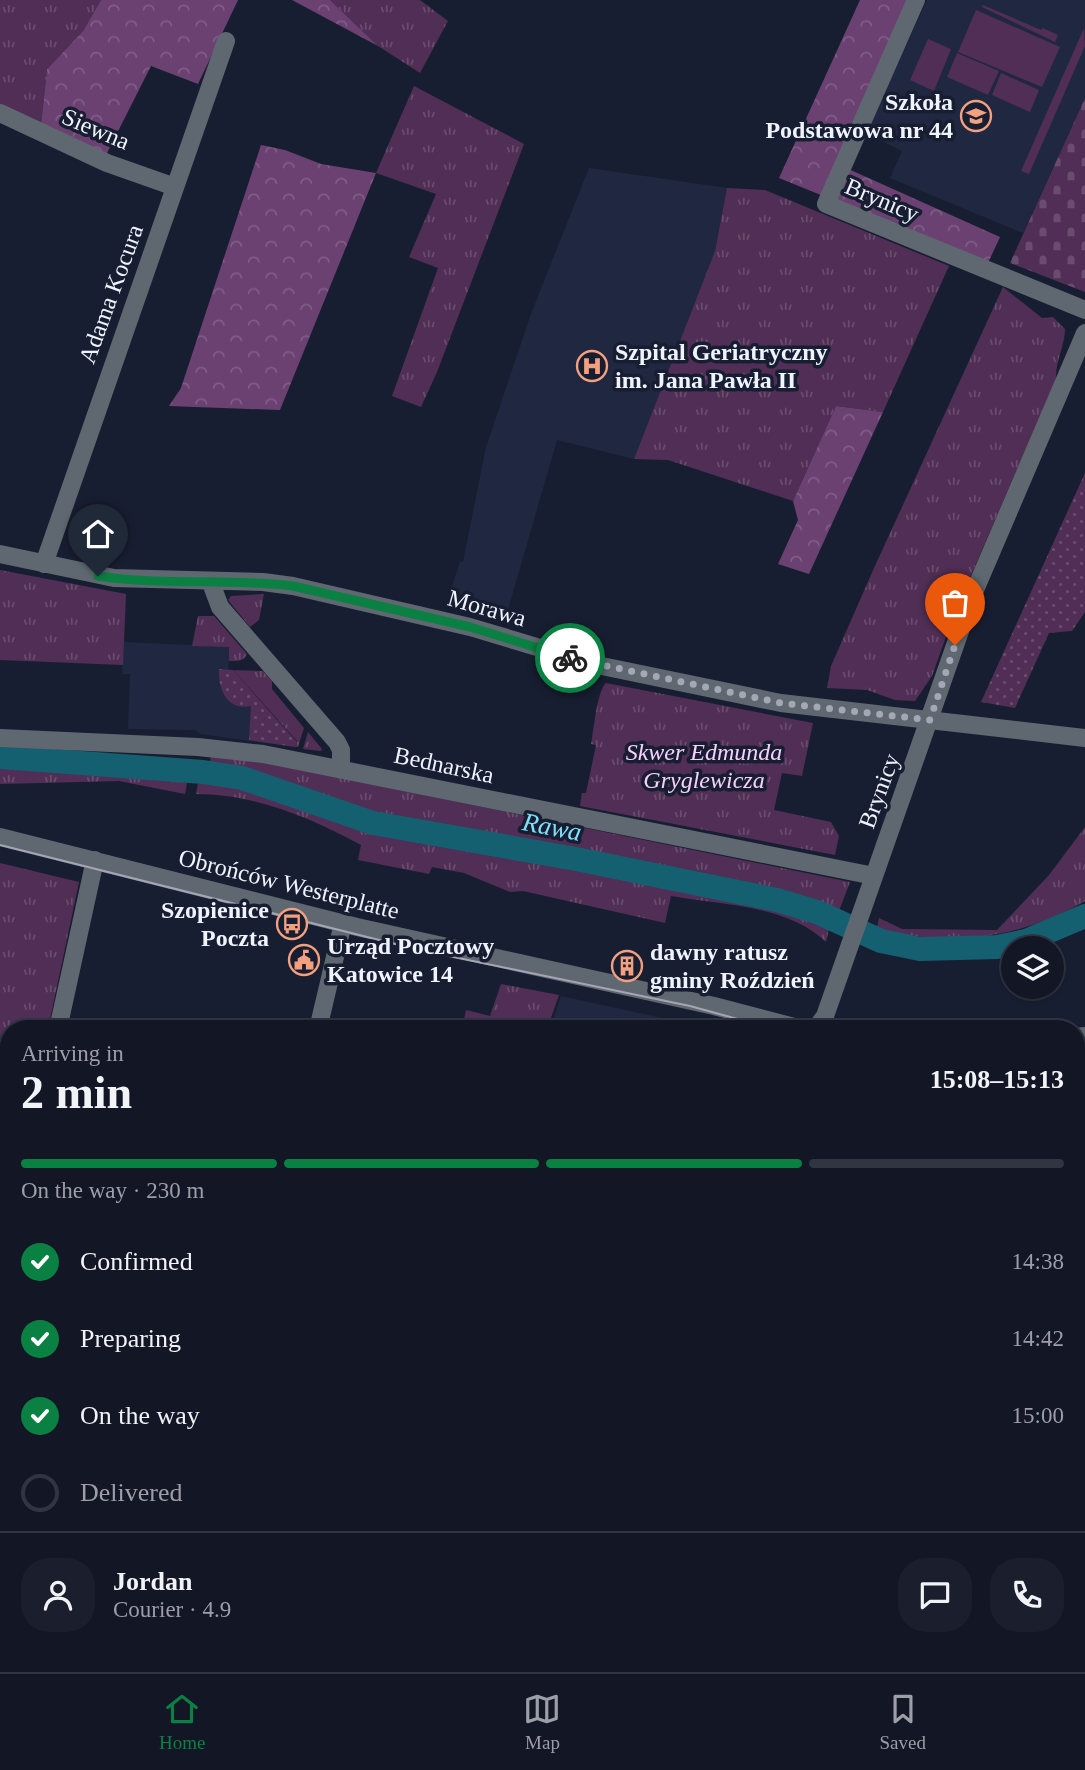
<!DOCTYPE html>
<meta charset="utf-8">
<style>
body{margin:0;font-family:Georgia,serif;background:#1b1f2d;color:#f1f3f6;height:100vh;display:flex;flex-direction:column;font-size:26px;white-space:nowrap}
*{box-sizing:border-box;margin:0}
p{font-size:23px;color:#9c9fa7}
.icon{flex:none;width:38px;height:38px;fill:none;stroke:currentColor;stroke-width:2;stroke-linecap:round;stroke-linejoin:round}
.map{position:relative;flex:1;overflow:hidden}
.panel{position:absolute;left:0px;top:1020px;width:1085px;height:653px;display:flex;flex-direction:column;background:#121625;border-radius:28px 28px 0 0;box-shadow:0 2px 5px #0004,0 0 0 2px #313542}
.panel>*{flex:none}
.controls{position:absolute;left:1001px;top:936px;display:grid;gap:14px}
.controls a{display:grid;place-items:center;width:63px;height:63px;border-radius:50%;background:#121625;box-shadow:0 2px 5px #0004,0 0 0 2px #313542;font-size:35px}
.pin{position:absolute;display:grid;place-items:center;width:60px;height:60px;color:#fff;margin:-72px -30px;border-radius:50% 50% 50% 0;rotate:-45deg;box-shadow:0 0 7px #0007}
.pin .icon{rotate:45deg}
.courier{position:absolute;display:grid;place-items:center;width:70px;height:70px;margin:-35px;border:5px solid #0b8043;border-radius:50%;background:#fff;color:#222;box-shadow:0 2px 9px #0007}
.overview em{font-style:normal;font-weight:700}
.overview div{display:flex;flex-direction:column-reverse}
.overview{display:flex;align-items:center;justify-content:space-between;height:119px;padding:0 21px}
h1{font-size:46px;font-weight:700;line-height:52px}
.bar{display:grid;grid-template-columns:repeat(4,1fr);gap:10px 7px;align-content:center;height:84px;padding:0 21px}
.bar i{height:9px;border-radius:5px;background:#313542}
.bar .active{background:#0b8043}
.bar p{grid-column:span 4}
.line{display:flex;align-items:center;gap:18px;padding:0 21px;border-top:2px solid #313542}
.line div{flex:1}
.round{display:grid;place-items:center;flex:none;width:74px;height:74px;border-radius:28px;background:#1b1f2d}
ol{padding:0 21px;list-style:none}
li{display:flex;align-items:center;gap:21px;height:77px}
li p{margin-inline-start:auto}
li .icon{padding:7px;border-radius:50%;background:#0b8043;color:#fff;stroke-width:4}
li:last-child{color:#9c9fa7}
li i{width:38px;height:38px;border:4px solid #313542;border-radius:50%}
.dock{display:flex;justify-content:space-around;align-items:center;height:98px;border-top:2px solid #313542;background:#121625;font-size:19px;color:#9c9fa7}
.dock a{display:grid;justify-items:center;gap:4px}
.dock .active{color:#0b8043}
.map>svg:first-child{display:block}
</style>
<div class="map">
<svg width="1085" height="1672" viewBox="0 0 1085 1672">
<defs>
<pattern id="industrial-grid" width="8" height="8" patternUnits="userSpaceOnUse" patternTransform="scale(1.75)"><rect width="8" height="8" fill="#202841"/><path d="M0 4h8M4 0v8" fill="none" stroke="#363d54"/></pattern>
<pattern id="grass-tufts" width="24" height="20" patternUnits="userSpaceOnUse" patternTransform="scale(1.75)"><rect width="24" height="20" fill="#502e55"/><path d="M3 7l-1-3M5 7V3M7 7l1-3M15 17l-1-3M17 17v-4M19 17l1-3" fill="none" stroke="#6a4d6e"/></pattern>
<pattern id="forest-crowns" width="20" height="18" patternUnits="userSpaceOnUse" patternTransform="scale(1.75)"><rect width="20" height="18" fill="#6b4172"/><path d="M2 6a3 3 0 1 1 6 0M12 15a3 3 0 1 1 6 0" fill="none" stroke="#805d87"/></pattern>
<pattern id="cemetery-stones" width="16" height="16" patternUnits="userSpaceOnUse" patternTransform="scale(1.75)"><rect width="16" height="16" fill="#502e55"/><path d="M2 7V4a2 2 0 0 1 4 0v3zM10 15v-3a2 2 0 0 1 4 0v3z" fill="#6a4d6e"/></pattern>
<pattern id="garden-dots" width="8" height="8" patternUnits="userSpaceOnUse" patternTransform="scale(1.75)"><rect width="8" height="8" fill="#502e55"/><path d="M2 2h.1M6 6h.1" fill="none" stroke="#6a4d6e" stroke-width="1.8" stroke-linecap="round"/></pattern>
</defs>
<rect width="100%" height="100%" fill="#181e31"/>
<path fill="#202841" d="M 927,0 L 1085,0 L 1085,98 L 1023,233 L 890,178 L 902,151 L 866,133 Z
M 589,168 L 727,188 L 715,251 L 634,459 L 557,440 L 505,620 L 446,605 L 460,562 L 463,562 L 486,447 L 531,314 Z
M 124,642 L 230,647 L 228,670 L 295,747 L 200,734 L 195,730 L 128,729 L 130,674 L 122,674 Z
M 561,996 L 685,1023 L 708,1029 L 550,1029 Z
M 0,1259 L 9,1263 L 9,1618 L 0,1613 Z
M 1076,1662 L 1085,1663 L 1085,1672 L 740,1672 L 708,1664 L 1076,1664 Z
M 79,1664 L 317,1664 L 313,1672 L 90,1672 Z"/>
<path fill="url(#industrial-grid)" d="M 0,1150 L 9,1152 L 9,1263 L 0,1259 L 3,1210 L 0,1209 Z"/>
<path fill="url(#grass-tufts)" d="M 0,0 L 101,0 L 83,31 L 47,69 L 41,125 L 0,108 Z
M 330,0 L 420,0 L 448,21 L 420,73 L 378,46 Z
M 414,86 L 524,144 L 437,372 L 421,407 L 392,396 L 438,268 L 409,257 L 436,194 L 376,173 Z
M 727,188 L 765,190 L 949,266 L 883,412 L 836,406 L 793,501 L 668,460 L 634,459 L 715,251 Z
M 1003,287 L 1042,318 L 1053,317 L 1065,329 C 1065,346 1055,361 1056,379 L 953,617 L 932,676 L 915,701 L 895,700 L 867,690 L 827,688 L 831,666 L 874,568 Z
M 0,570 L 126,594 L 123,665 L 0,660 Z
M 264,594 L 259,620 L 250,627 L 228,600 L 231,596 Z
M 198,616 L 214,616 L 247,654 C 243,662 237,661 229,661 L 229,647 L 192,646 Z
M 228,670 L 263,671 L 272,681 L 272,689 L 304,728 L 298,747 L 295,747 L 297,741 L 233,670 Z
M 606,683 L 813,723 L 802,776 L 782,773 L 774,810 L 831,822 L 839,836 L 835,855 L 580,806 L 582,793 L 586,793 L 596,745 L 591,744 C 594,729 597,691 606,683 Z
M 308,732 L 322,749 L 321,751 L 303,749 Z
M 211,755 L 257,761 L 850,882 L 839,911 L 811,898 L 745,884 L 469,829 L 373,814 L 249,771 L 210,763 Z
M 0,764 L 188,778 L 185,794 L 119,781 L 0,784 Z
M 199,778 L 236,782 L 359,827 L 558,863 L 779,908 L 803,915 L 829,929 L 826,942 C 788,905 722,905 671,896 L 665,923 L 523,891 L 510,892 L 464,873 L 432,867 L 429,874 L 358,860 L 361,845 C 310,817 254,794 196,794 Z
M 1085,827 L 1085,901 C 1022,938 948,949 877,928 L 879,918 L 902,929 L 997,930 L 1049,875 Z
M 0,863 L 79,882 L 48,1029 L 9,1029 L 9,1104 L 0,1102 Z
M 501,984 L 559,995 L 547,1029 L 462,1029 L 466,1010 L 490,1016 Z
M 1082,1044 L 1085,1044 L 1085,1298 L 1081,1317 L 1076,1316 L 1076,1074 Z"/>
<path fill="url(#forest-crowns)" d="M 101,0 L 238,0 L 198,84 L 151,66 L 106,155 L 41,125 L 47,69 L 83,31 Z
M 292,0 L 330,0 L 378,46 Z
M 860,0 L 908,0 L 835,163 L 1000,237 L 988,263 L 779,178 Z
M 261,145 L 285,150 L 321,164 L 376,173 L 280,410 L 169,406 L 181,388 Z
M 836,406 L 883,412 L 809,574 L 778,564 L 798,520 L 793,501 Z"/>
<path fill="url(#cemetery-stones)" d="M 1085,98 L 1085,292 L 1010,263 Z"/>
<path fill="url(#garden-dots)" d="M 1085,473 L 1085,612 L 1072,631 L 1049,633 L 1015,708 L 981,702 Z
M 219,669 L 233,670 L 297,742 L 295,747 L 249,740 L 251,706 C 227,711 218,689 219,669 Z"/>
<path fill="#502e55" d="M 983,5 L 1041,30 L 1043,28 L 1058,35 L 1055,42 L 982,7 Z
M 976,10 L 1060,47 L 1042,87 L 958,52 Z
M 1084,28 L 1085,46 L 1029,174 L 1021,171 Z
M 928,39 L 951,49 L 934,91 L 910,80 Z
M 957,53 L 999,71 L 988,95 L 947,77 Z
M 1001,73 L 1039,90 L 1030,112 L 992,95 Z
M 0,1615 L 9,1620 L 6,1665 L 0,1661 Z"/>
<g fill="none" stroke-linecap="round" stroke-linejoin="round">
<path stroke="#145f70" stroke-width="24" d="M 0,757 L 203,772 L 242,778 L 373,823 L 576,859 L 777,900 L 817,912 L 881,941 L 920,949 L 997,947 L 1026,941 L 1085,916"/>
<path stroke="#5f6870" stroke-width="18" d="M 916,0 L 826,204 L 1085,310
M 0,113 L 107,163 L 175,187
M 0,554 L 114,578 L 263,582 L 293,586 L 470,627 L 597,665 L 781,703 L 1085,738
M 44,564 L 226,41
M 211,583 L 220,607 L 337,742 L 341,750 L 341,769
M 0,738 L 198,747 L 263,754 L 874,876
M 0,837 L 357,927 L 714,1006 L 798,1028 L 817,1027 L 825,1016 L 972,597 L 1085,333
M 58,1029 L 95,860
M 318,1029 L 343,923
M 1076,1037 L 1085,1036
M 0,1122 L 9,1124
M 1076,1373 L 1085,1375
M 433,1664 L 458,1672
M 883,1672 L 885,1664"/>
<path stroke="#a3a7b5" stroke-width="2" d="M 0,845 L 415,949 L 690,1006 L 774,1029
M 1076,1369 L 1085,1371
M 1076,1382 L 1085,1383"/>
<path stroke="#a3a7b5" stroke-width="4.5" stroke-dasharray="10 5" stroke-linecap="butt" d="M 0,1411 L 9,1414
M 0,1526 L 9,1529
M 0,1573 L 9,1578
M 734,1664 L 761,1669
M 832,1664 L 866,1672
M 892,1664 L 935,1672"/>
</g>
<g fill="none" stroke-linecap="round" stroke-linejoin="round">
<path stroke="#a4a8b6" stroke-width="7" stroke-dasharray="0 12.6" d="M 570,658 L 781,703 L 930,720 L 955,645"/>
<path stroke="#0b8043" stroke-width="9" d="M 98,576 C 163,586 228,578 293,586 L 470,627 L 570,658"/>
</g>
<defs>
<g id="school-ring" transform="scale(1.575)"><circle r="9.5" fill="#181e31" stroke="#f3a081" stroke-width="1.5"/><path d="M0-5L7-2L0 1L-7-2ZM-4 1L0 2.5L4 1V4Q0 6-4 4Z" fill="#f3a081"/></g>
<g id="hospital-ring" transform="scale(1.575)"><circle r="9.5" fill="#181e31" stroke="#f3a081" stroke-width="1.5"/><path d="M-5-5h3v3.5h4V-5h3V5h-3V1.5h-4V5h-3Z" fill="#f3a081"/></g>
<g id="bus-ring" transform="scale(1.575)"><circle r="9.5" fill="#181e31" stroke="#f3a081" stroke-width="1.5"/><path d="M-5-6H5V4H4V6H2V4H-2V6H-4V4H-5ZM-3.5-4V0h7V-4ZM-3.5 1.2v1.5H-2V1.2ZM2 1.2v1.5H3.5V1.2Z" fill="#f3a081"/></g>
<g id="civic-ring" transform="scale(1.575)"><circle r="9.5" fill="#181e31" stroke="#f3a081" stroke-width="1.5"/><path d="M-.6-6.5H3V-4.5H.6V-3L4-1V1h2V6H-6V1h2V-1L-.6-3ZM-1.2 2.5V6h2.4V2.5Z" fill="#f3a081"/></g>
<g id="building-ring" transform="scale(1.575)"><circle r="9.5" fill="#181e31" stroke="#f3a081" stroke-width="1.5"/><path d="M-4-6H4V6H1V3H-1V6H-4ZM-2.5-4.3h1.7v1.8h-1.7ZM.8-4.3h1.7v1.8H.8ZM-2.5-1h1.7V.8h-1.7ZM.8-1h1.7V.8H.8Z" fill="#f3a081"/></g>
</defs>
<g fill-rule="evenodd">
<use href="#school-ring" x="976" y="116"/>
<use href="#hospital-ring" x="592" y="366"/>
<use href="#bus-ring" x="292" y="924"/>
<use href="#civic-ring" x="304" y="960"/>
<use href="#building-ring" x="627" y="966"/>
</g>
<g text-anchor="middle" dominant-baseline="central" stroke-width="7" stroke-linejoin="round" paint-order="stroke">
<g font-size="24" font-weight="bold" fill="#eff3fe" stroke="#181e31" text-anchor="start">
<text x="953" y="102" text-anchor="end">Szkoła<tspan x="953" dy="28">Podstawowa nr 44</tspan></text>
<text x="615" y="352">Szpital Geriatryczny<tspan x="615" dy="28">im. Jana Pawła II</tspan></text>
<text x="269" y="910" text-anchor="end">Szopienice<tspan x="269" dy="28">Poczta</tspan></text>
<text x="327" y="946">Urząd Pocztowy<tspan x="327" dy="28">Katowice 14</tspan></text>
<text x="650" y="952">dawny ratusz<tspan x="650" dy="28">gminy Roździeń</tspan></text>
</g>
<g font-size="24" fill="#eff3fe" stroke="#181e31">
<text transform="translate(96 129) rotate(23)">Siewna</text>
<text transform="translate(882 200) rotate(23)">Brynicy</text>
<text transform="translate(111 294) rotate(-70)">Adama Kocura</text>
<text transform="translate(487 608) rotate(16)">Morawa</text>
<text transform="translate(444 765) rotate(12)">Bednarska</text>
<text transform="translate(879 791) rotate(-70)">Brynicy</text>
<text transform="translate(289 884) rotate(14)">Obrońców Westerplatte</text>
</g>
<g font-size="24" font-style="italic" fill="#f8d0fd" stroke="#181e31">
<text x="704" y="752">Skwer Edmunda<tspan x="704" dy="28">Gryglewicza</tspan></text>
</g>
<g font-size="26" font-style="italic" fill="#7fe0f9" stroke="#181e31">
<text transform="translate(552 827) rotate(11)">Rawa</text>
</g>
</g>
</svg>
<div class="controls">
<a><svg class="icon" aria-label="layers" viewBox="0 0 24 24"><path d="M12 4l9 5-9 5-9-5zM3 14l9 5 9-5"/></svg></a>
</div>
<div class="pin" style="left:955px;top:645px;background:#ea580c"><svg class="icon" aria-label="bag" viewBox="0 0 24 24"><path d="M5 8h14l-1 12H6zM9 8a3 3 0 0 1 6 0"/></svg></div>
<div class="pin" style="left:98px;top:576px;background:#1f2937"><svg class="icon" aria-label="home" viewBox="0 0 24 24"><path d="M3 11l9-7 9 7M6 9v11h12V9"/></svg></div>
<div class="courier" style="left:570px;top:658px"><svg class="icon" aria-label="bike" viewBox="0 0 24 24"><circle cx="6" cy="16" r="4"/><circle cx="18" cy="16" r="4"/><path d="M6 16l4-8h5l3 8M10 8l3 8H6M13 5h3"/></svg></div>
<section class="panel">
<div class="overview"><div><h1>2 min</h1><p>Arriving in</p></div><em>15:08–15:13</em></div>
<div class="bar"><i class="active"></i><i class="active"></i><i class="active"></i><i></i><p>On the way · 230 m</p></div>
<ol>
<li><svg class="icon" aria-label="check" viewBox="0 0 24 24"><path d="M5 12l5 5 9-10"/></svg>Confirmed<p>14:38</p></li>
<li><svg class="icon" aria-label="check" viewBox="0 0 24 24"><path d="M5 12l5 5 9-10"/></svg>Preparing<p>14:42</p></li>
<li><svg class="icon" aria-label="check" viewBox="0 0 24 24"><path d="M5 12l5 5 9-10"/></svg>On the way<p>15:00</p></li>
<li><i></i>Delivered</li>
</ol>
<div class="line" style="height:126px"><a class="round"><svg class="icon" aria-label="person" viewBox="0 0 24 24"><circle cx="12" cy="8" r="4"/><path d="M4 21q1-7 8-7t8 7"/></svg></a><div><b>Jordan</b><p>Courier · 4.9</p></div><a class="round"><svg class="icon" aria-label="chat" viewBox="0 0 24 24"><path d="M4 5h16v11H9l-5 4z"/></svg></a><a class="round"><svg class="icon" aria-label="phone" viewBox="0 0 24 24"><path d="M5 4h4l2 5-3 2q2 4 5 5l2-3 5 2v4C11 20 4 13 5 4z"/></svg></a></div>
</section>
</div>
<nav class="dock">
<a class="active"><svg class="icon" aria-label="home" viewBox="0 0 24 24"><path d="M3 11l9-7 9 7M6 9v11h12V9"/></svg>Home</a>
<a><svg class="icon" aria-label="map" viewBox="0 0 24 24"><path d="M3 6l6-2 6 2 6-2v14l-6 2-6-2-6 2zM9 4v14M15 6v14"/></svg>Map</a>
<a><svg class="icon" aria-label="saved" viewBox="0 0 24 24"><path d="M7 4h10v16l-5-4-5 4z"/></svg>Saved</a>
</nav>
